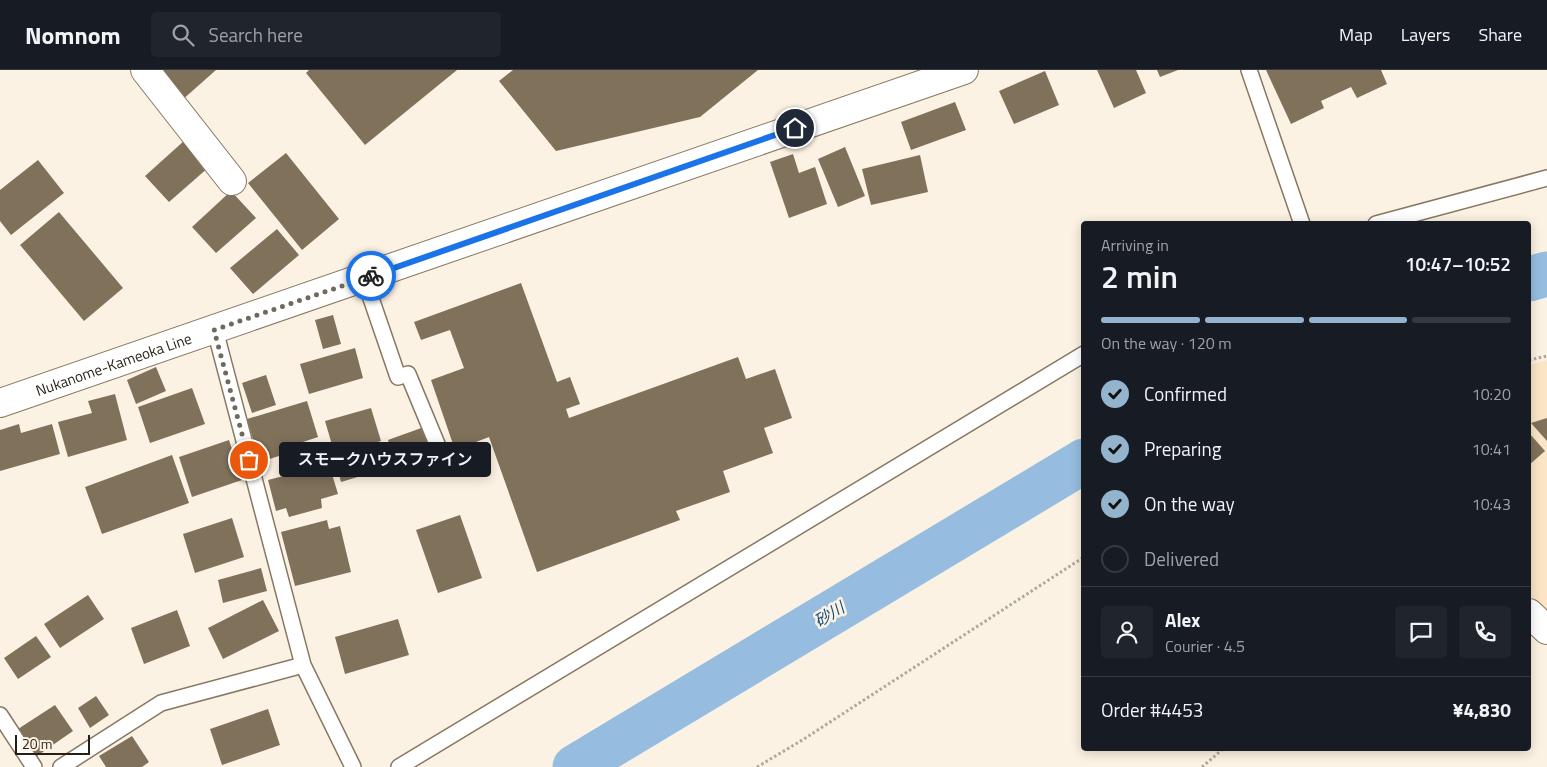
<!DOCTYPE html>
<meta charset="utf-8">
<style>
body{margin:0;font-family:"Titillium Web","Noto Sans JP",sans-serif;background:#20242c;color:#f1f3f6;height:100vh;display:flex;flex-direction:column;font-size:19px;white-space:nowrap}
*{box-sizing:border-box;margin:0}
p{font-size:16px;color:#9ea1a6}
.icon{flex:none;width:28px;height:28px;fill:none;stroke:currentColor;stroke-width:2;stroke-linecap:round;stroke-linejoin:round}
.map{position:relative;flex:1;overflow:hidden}
.panel{position:absolute;left:1081px;top:151px;width:450px;height:530px;display:flex;flex-direction:column;background:#171b24;border-radius:5px;box-shadow:0 2px 12px #0003}
.panel>*{flex:none}
.scale{position:absolute;left:15px;bottom:12px;width:75px;box-sizing:border-box;padding-left:5px;border:2px solid #251f16;border-top:0;font-size:14px;line-height:18px;white-space:nowrap;color:#251f16;-webkit-text-stroke:4px #fcf2e3;paint-order:stroke}
.pin{position:absolute;display:grid;place-items:center;width:42px;height:42px;color:#fff;margin:-21px;border:2px solid #fff;border-radius:50%;box-shadow:0 1px 5px #0007}
.courier{position:absolute;display:grid;place-items:center;width:50px;height:50px;margin:-25px;border:4px solid #1a73e8;border-radius:50%;background:#fff;color:#222;box-shadow:0 1px 6px #0007}
.bubble{position:absolute;height:35px;border-radius:5px;background:#171b24;box-shadow:0 2px 12px #0003;font-size:16px;font-weight:600;line-height:35px;text-align:center}
.summary em{font-style:normal;font-weight:600}
.summary div{display:flex;flex-direction:column-reverse}
.summary{display:flex;align-items:center;justify-content:space-between;height:85px;padding:0 20px}
h1{font-size:32px;font-weight:600;line-height:38px}
.bar{display:grid;grid-template-columns:repeat(4,1fr);gap:8px 5px;align-content:center;height:60px;padding:0 20px}
.bar i{height:6px;border-radius:4px;background:#363941}
.bar .active{background:#94b4cd}
.bar p{grid-column:span 4}
.line{display:flex;align-items:center;gap:12px;padding:0 20px;border-top:1px solid #363941}
.line div{flex:1}
.round{display:grid;place-items:center;flex:none;width:52px;height:52px;border-radius:5px;background:#20242c}
ol{padding:0 20px;list-style:none}
li{display:flex;align-items:center;gap:15px;height:55px}
li p{margin-inline-start:auto}
li .icon{padding:5px;border-radius:50%;background:#94b4cd;color:#111;stroke-width:4}
li:last-child{color:#9ea1a6}
li i{width:28px;height:28px;border:2px solid #363941;border-radius:50%}
header{display:flex;align-items:center;gap:30px;box-sizing:border-box;height:70px;padding:0 25px;background:#171b24;border-bottom:1px solid #363941}
header strong{font-size:24px}
nav{display:flex;gap:28px;margin-inline-start:auto;font-size:18px}
.search{width:350px;height:45px;background:#20242c;display:flex;align-items:center;gap:12px;box-sizing:border-box;padding:0 18px;border-radius:5px;color:#9ea1a6;font-size:19px}
.map>svg:first-child{display:block}
</style>
<header>
<strong>Nomnom</strong>
<div class="search"><svg class="icon" aria-label="search" viewBox="0 0 24 24"><circle cx="10" cy="10" r="6"/><path d="M15 15l6 6"/></svg>Search here</div>
<nav><a>Map</a><a>Layers</a><a>Share</a></nav>
</header>
<div class="map">
<svg width="1547" height="697" viewBox="0 0 1547 697">
<rect width="100%" height="100%" fill="#fcf2e3"/>
<path fill="#fbe5c6" d="M 1547,290 L 1547,542 L 1529,524 L 1529,295 Z"/>
<g fill="none" stroke-linecap="round" stroke-linejoin="round">
<path stroke="#96bde0" stroke-width="45" d="M 1529,209 L 1547,204
M 575,697 L 1084,391"/>
</g>
<path fill="#80715b" d="M 154,0 L 216,0 L 181,31 Z
M 309,0 L 457,0 L 365,75 L 306,3 Z
M 513,0 L 758,0 L 700,47 L 556,81 L 499,11 Z
M 1097,0 L 1136,0 L 1146,23 L 1114,38 Z
M 1157,0 L 1178,0 L 1160,7 Z
M 1266,0 L 1381,0 L 1387,14 L 1357,28 L 1351,17 L 1321,31 L 1324,38 L 1291,54 Z
M 1045,1 L 1059,35 L 1014,54 L 999,21 Z
M 955,32 L 966,60 L 911,80 L 901,52 Z
M 185,70 L 209,97 L 169,132 L 145,106 Z
M 845,77 L 865,126 L 838,137 L 818,89 Z
M 286,83 L 339,149 L 302,180 L 248,113 Z
M 793,84 L 799,103 L 815,97 L 827,134 L 789,148 L 770,92 Z
M 920,85 L 928,122 L 871,135 L 862,99 Z
M 38,90 L 64,123 L 11,165 L 0,151 L 0,120 Z
M 231,121 L 256,148 L 216,183 L 192,157 Z
M 59,142 L 123,218 L 84,251 L 20,175 Z
M 277,159 L 299,185 L 253,224 L 230,198 Z
M 521,213 L 557,312 L 570,307 L 580,334 L 566,339 L 569,348 L 738,287 L 746,309 L 775,299 L 792,348 L 764,358 L 773,383 L 723,401 L 730,422 L 676,441 L 680,450 L 537,502 L 489,367 L 455,380 L 431,310 L 464,298 L 450,260 L 421,270 L 414,252 Z
M 333,245 L 341,274 L 323,279 L 315,250 Z
M 355,278 L 363,308 L 309,324 L 300,294 Z
M 156,297 L 166,321 L 136,334 L 127,310 Z
M 266,305 L 276,335 L 252,343 L 242,313 Z
M 192,318 L 205,354 L 150,373 L 138,337 Z
M 115,324 L 127,370 L 68,387 L 58,352 L 92,343 L 88,331 Z
M 307,331 L 318,367 L 300,373 L 301,379 L 260,392 L 247,349 Z
M 371,338 L 381,371 L 335,385 L 325,351 Z
M 1547,348 L 1547,371 L 1531,353 Z
M 19,354 L 21,363 L 52,354 L 60,384 L 0,401 L 0,360 Z
M 424,357 L 432,380 L 396,393 L 388,370 Z
M 1530,364 L 1545,381 L 1529,395 L 1529,366 Z
M 229,370 L 242,410 L 192,427 L 179,387 Z
M 365,381 L 371,403 L 341,412 L 335,389 Z
M 172,385 L 189,433 L 102,464 L 85,417 Z
M 329,394 L 338,424 L 321,429 L 322,438 L 289,447 L 286,438 L 276,441 L 268,410 Z
M 460,445 L 482,508 L 438,523 L 416,460 Z
M 232,448 L 244,487 L 195,503 L 183,464 Z
M 327,450 L 329,459 L 340,456 L 351,502 L 295,516 L 281,462 Z
M 261,498 L 267,521 L 223,533 L 218,510 Z
M 88,525 L 104,549 L 60,578 L 44,554 Z
M 263,530 L 279,561 L 223,589 L 208,558 Z
M 177,540 L 190,576 L 144,594 L 131,558 Z
M 398,549 L 409,585 L 345,604 L 335,567 Z
M 36,566 L 51,587 L 18,609 L 4,588 Z
M 96,626 L 109,645 L 90,658 L 78,638 Z
M 55,635 L 73,661 L 37,686 L 18,659 Z
M 268,639 L 280,675 L 222,695 L 210,659 Z
M 132,666 L 149,692 L 142,697 L 106,697 L 99,686 Z"/>
<g fill="none" stroke-linecap="round" stroke-linejoin="round">
<g stroke="#877862" stroke-width="18">
<path id="service" d="M 1249,0 L 1302,154
M 1376,154 L 1547,108
M 364,208 L 398,307 L 408,304 L 442,386
M 215,260 L 303,595 L 353,697
M 0,645 L 34,697
M 61,697 L 161,633 L 303,595
M 399,697 L 1084,284"/>
</g>
<g stroke="#877862" stroke-width="30">
<path id="minor" d="M 145,0 L 232,111
M 1529,543 L 1547,560"/>
</g>
<g stroke="#877862" stroke-width="30">
<g id="secondary">
<path id="s1" d="M 0,333 L 964,0"/>
</g>
</g>
<path stroke="#b0a89b" stroke-width="3" stroke-dasharray="2.5 2.5" stroke-linecap="butt" d="M 1529,290 L 1547,286
M 757,697 L 804,669 L 1084,487
M 1202,697 L 1223,679"/>
<use href="#service" stroke="#fff" stroke-width="15"/>
<use href="#minor" stroke="#fff" stroke-width="28"/>
<use href="#secondary" stroke="#fff" stroke-width="28"/>
</g>
<g fill="none" stroke-linecap="round" stroke-linejoin="round">
<path stroke="#70695e" stroke-width="5" stroke-dasharray="0 9" d="M 249,390 L 214,260 L 371,206"/>
<path stroke="#1a73e8" stroke-width="6" d="M 371,206 L 795,58"/>
</g>
<g text-anchor="middle" dominant-baseline="central" stroke-width="5" stroke-linejoin="round" paint-order="stroke">
<g font-size="15" fill="#251f16" stroke="#fcf2e3">
<text stroke="none"><textPath href="#s1" startOffset="120">Nukanome-Kameoka Line</textPath></text>
</g>
<g font-size="16" font-style="italic" fill="#15507d" stroke="#fcf2e3">
<text transform="translate(829 544) rotate(-31)">砂川</text>
</g>
</g>
</svg>
<div class="scale">20 m</div>
<div class="pin" style="left:249px;top:390px;background:#ea580c"><svg class="icon" aria-label="bag" viewBox="0 0 24 24"><path d="M5 8h14l-1 12H6zM9 8a3 3 0 0 1 6 0"/></svg></div>
<div class="pin" style="left:795px;top:58px;background:#1f2937"><svg class="icon" aria-label="home" viewBox="0 0 24 24"><path d="M3 11l9-7 9 7M6 9v11h12V9"/></svg></div>
<div class="courier" style="left:371px;top:206px"><svg class="icon" aria-label="bike" viewBox="0 0 24 24"><circle cx="6" cy="16" r="4"/><circle cx="18" cy="16" r="4"/><path d="M6 16l4-8h5l3 8M10 8l3 8H6M13 5h3"/></svg></div>
<div class="bubble" style="left:279px;top:372px;width:212px">スモークハウスファイン</div>
<section class="panel">
<div class="summary"><div><h1>2 min</h1><p>Arriving in</p></div><em>10:47–10:52</em></div>
<div class="bar"><i class="active"></i><i class="active"></i><i class="active"></i><i></i><p>On the way · 120 m</p></div>
<ol>
<li><svg class="icon" aria-label="check" viewBox="0 0 24 24"><path d="M5 12l5 5 9-10"/></svg>Confirmed<p>10:20</p></li>
<li><svg class="icon" aria-label="check" viewBox="0 0 24 24"><path d="M5 12l5 5 9-10"/></svg>Preparing<p>10:41</p></li>
<li><svg class="icon" aria-label="check" viewBox="0 0 24 24"><path d="M5 12l5 5 9-10"/></svg>On the way<p>10:43</p></li>
<li><i></i>Delivered</li>
</ol>
<div class="line" style="height:90px"><a class="round"><svg class="icon" aria-label="person" viewBox="0 0 24 24"><circle cx="12" cy="8" r="4"/><path d="M4 21q1-7 8-7t8 7"/></svg></a><div><b>Alex</b><p>Courier · 4.5</p></div><a class="round"><svg class="icon" aria-label="chat" viewBox="0 0 24 24"><path d="M4 5h16v11H9l-5 4z"/></svg></a><a class="round"><svg class="icon" aria-label="phone" viewBox="0 0 24 24"><path d="M5 4h4l2 5-3 2q2 4 5 5l2-3 5 2v4C11 20 4 13 5 4z"/></svg></a></div>
<div class="line" style="height:65px"><div>Order #4453</div><b>¥4,830</b></div>
</section>
</div>
